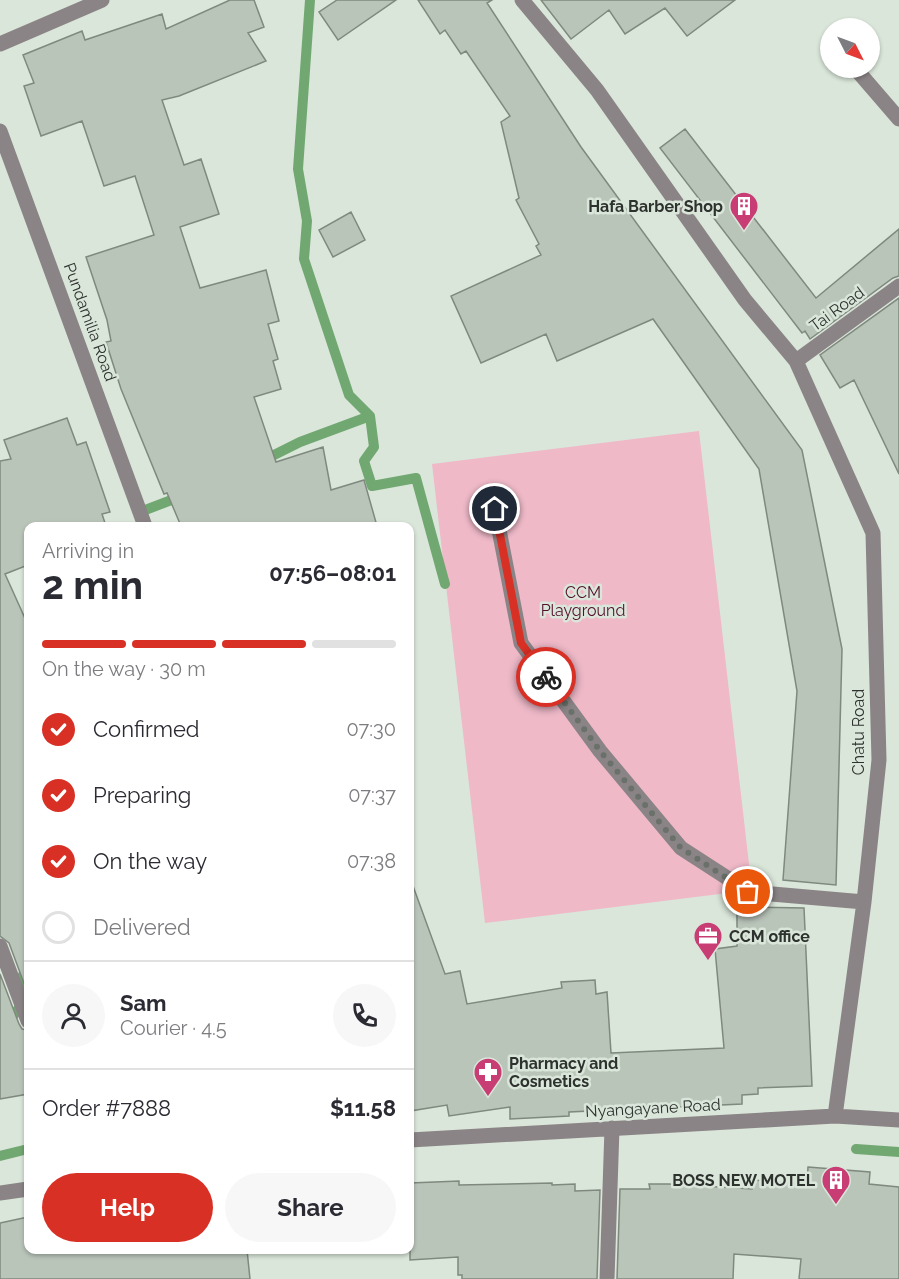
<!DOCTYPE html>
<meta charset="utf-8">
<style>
body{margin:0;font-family:Raleway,sans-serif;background:#f7f7f7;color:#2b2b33;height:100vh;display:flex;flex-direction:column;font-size:22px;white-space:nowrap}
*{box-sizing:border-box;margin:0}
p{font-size:20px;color:#7c7c81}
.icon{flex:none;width:33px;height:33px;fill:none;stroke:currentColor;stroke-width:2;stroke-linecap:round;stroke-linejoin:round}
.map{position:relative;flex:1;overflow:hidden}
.sheet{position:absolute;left:24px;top:522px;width:390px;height:732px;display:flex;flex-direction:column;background:#fff;border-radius:12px;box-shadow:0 2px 4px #0004}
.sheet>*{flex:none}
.needle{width:39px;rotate:132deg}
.controls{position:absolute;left:820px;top:18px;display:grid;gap:12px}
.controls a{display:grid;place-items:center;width:60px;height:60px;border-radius:50%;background:#fff;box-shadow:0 2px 4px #0004;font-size:30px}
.pin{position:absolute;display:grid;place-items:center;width:51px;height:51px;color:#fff;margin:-26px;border:3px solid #fff;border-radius:50%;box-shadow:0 2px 6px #0007}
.courier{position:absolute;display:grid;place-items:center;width:60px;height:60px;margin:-30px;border:4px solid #d93025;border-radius:50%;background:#fff;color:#222;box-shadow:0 2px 8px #0007}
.summary em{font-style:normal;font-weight:700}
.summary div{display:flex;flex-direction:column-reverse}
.summary{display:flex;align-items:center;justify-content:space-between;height:102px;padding:0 18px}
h1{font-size:39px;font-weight:700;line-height:45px}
.bar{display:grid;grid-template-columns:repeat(4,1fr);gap:9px 6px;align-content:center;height:72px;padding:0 18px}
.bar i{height:8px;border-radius:4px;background:#e1e1e2}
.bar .current{background:#d93025}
.bar p{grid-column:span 4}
.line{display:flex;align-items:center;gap:15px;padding:0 18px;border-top:2px solid #e1e1e2}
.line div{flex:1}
.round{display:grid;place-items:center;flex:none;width:63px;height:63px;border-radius:32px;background:#f7f7f7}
ol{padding:0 18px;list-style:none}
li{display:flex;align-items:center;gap:18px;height:66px}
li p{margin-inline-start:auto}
li .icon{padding:6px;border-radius:50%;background:#d93025;color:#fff;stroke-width:4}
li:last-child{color:#7c7c81}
li i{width:33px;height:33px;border:3px solid #e1e1e2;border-radius:50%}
.primary-button{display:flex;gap:12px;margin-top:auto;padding:12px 18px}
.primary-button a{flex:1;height:69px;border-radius:36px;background:#d93025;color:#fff;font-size:24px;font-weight:700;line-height:69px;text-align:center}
.primary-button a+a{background:#f7f7f7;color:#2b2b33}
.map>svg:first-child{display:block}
</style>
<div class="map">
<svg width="899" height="1279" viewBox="0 0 899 1279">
<rect width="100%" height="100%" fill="#dae6da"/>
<path fill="#efb9c8" d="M 699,431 L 752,890 L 485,923 L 432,464 Z"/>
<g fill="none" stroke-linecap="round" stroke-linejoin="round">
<path stroke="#71a872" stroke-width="10" d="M 310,0 L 298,169 L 307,221 L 304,259 L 349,395 L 370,416
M 262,461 L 300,442 L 370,416 L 374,447 L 364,461 L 372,486 L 416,478 L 445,584
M 140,512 L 182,496
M 12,1026 L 10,1020 L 22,1004 L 20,981 L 24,973 L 28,972
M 856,1149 L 899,1152
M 0,1156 L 28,1149"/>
</g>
<path fill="#bac5ba" stroke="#7f897e" stroke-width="1.5" d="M 230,0 L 254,0 L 264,27 L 248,33 L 266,61 L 179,96 L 162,100 L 184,165 L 201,159 L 219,214 L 180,227 L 200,288 L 266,270 L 279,321 L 268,324 L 278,359 L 273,361 L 281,389 L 254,397 L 276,462 L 323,447 L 331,490 L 364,480 L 377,526 L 181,526 L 167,493 L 164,494 L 121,389 L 106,342 L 111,341 L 107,320 L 86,257 L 154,235 L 135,176 L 104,186 L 82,121 L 41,136 L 24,86 L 34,83 L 23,55 L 82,31 L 85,40 L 162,14 L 166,29 Z
M 337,0 L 396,0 L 338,40 L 319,12 Z
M 418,0 L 492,0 L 487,3 L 581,147 L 802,450 L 842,649 L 836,885 L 783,880 L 797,691 L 759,469 L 653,319 L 557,361 L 546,334 L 481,363 L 451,296 L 541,255 L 536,246 L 539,244 L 516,200 L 519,198 L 501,122 L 510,116 L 466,51 L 461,54 L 445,30 L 440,34 Z
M 541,0 L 735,0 L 687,36 L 665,8 L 625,34 L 609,10 L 571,39 Z
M 685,129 L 816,298 L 899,229 L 899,276 L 893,278 L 810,339 L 805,331 L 802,333 L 660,148 Z
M 351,212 L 365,240 L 333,257 L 319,230 Z
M 899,298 L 899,474 L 854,380 L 840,388 L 820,355 Z
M 67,418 L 77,445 L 86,442 L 110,512 L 102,514 L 106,526 L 28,526 L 28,565 L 5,574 L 28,625 L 28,994 L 9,943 L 0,936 L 0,461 L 11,459 L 4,440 Z
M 413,886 L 445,974 L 460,971 L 467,1004 L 562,988 L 561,982 L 595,980 L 596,994 L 607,992 L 611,1053 L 724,1048 L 715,949 L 737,946 L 737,907 L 804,908 L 812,1086 L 758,1088 L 758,1094 L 742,1095 L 742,1104 L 569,1112 L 569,1116 L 510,1119 L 510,1107 L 449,1116 L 447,1105 L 410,1111 L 410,887 Z
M 0,974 L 19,1024 L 22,1029 L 28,1030 L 28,1094 L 0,1099 Z
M 808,1167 L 870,1172 L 869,1184 L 899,1187 L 899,1279 L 799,1279 L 801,1259 L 734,1254 L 733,1279 L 617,1279 L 620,1189 L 650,1189 L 649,1184 L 669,1184 L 752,1189 L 753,1180 L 807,1184 Z
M 459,1181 L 459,1185 L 552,1183 L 552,1185 L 575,1184 L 575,1191 L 600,1190 L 597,1279 L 462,1279 L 462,1275 L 458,1275 L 458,1257 L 410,1260 L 410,1183 Z
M 28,1217 L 28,1250 L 247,1250 L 250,1279 L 0,1279 L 0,1223 Z"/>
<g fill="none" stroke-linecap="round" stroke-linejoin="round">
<path stroke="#8b8486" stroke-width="15" d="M 522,0 L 597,90 L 745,300 L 796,361 L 873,533 L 879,760 L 864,902 L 835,1116
M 0,44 L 102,0
M 855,68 L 899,119
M 0,131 L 145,526
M 796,361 L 899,286
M 495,509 L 521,643 L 600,751 L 681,848 L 749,892 L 864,902
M 0,946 L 28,1021
M 410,1140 L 835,1116 L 899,1120
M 0,1193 L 28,1189
M 607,1279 L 612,1128"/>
</g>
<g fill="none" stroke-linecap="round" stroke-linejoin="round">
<path stroke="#6a716a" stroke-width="6" stroke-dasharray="0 10.8" d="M 546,677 L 600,751 L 681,848 L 748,892"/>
<path stroke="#d93025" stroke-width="8" d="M 495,509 L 521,643 L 546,677"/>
</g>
<defs>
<g id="building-pin" transform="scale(1.5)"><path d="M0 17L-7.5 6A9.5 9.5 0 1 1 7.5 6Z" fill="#c73d74" stroke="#dae6da"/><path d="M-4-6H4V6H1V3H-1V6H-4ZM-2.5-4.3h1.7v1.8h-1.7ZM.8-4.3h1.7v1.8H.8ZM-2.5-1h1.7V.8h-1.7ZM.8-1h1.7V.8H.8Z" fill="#fff"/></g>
<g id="office-pin" transform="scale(1.5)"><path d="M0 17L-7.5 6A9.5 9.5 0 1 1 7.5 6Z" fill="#c73d74" stroke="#dae6da"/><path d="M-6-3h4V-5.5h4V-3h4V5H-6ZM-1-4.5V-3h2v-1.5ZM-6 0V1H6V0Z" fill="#fff"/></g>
<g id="pharmacy-pin" transform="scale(1.5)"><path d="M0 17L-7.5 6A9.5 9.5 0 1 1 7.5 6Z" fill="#c73d74" stroke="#dae6da"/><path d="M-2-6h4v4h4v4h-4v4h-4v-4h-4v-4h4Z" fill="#fff"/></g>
</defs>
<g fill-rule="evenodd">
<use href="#building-pin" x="744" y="206"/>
<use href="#office-pin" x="708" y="936"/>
<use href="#pharmacy-pin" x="488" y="1072"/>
<use href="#building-pin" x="836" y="1180"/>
</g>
<g text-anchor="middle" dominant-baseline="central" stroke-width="5" stroke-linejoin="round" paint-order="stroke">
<g font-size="16" font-weight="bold" fill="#2e322e" stroke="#dae6da" text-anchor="end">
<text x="723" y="206">Hafa Barber Shop</text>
<text x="729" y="936" text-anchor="start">CCM office</text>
<text x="509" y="1063" text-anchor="start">Pharmacy and<tspan x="509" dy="18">Cosmetics</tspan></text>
<text x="815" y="1180">BOSS NEW MOTEL</text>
</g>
<g font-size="16" fill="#2e322e" stroke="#dae6da">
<text transform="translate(837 309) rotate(-36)">Tai Road</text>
<text transform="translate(90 322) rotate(70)">Pundamilia Road</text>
<text transform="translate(858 732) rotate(-90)">Chatu Road</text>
<text transform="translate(653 1108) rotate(-3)">Nyangayane Road</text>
</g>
<g font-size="16" fill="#55102d" stroke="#dae6da">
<text x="583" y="592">CCM<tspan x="583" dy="18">Playground</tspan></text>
</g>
</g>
</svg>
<div class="controls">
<a><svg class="needle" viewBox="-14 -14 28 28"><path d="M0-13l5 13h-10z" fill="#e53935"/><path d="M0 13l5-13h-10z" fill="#7c7c81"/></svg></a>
</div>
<div class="pin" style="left:748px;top:892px;background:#ea580c"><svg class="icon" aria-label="bag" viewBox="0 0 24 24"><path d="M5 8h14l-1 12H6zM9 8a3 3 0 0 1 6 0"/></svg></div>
<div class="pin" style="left:495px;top:509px;background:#1f2937"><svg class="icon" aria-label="home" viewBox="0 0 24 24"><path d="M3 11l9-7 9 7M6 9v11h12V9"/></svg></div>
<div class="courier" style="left:546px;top:677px"><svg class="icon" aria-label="bike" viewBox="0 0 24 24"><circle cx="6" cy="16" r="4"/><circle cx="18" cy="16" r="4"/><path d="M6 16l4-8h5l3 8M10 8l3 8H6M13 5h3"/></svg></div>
<section class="sheet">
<div class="summary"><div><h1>2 min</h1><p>Arriving in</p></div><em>07:56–08:01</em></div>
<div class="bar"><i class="current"></i><i class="current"></i><i class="current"></i><i></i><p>On the way · 30 m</p></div>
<ol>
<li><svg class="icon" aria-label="check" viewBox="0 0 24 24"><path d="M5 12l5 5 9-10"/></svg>Confirmed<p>07:30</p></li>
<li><svg class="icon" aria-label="check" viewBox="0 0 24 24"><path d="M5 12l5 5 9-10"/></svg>Preparing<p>07:37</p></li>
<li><svg class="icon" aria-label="check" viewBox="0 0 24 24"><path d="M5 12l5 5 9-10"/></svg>On the way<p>07:38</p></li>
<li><i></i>Delivered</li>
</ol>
<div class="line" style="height:108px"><a class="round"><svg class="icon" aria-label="person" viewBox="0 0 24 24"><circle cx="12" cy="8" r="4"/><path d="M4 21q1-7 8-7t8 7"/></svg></a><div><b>Sam</b><p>Courier · 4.5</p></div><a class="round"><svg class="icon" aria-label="phone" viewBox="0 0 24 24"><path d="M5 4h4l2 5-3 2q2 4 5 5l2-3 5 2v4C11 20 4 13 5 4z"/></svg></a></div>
<div class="line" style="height:78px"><div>Order #7888</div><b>$11.58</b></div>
<div class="primary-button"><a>Help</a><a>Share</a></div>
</section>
</div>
